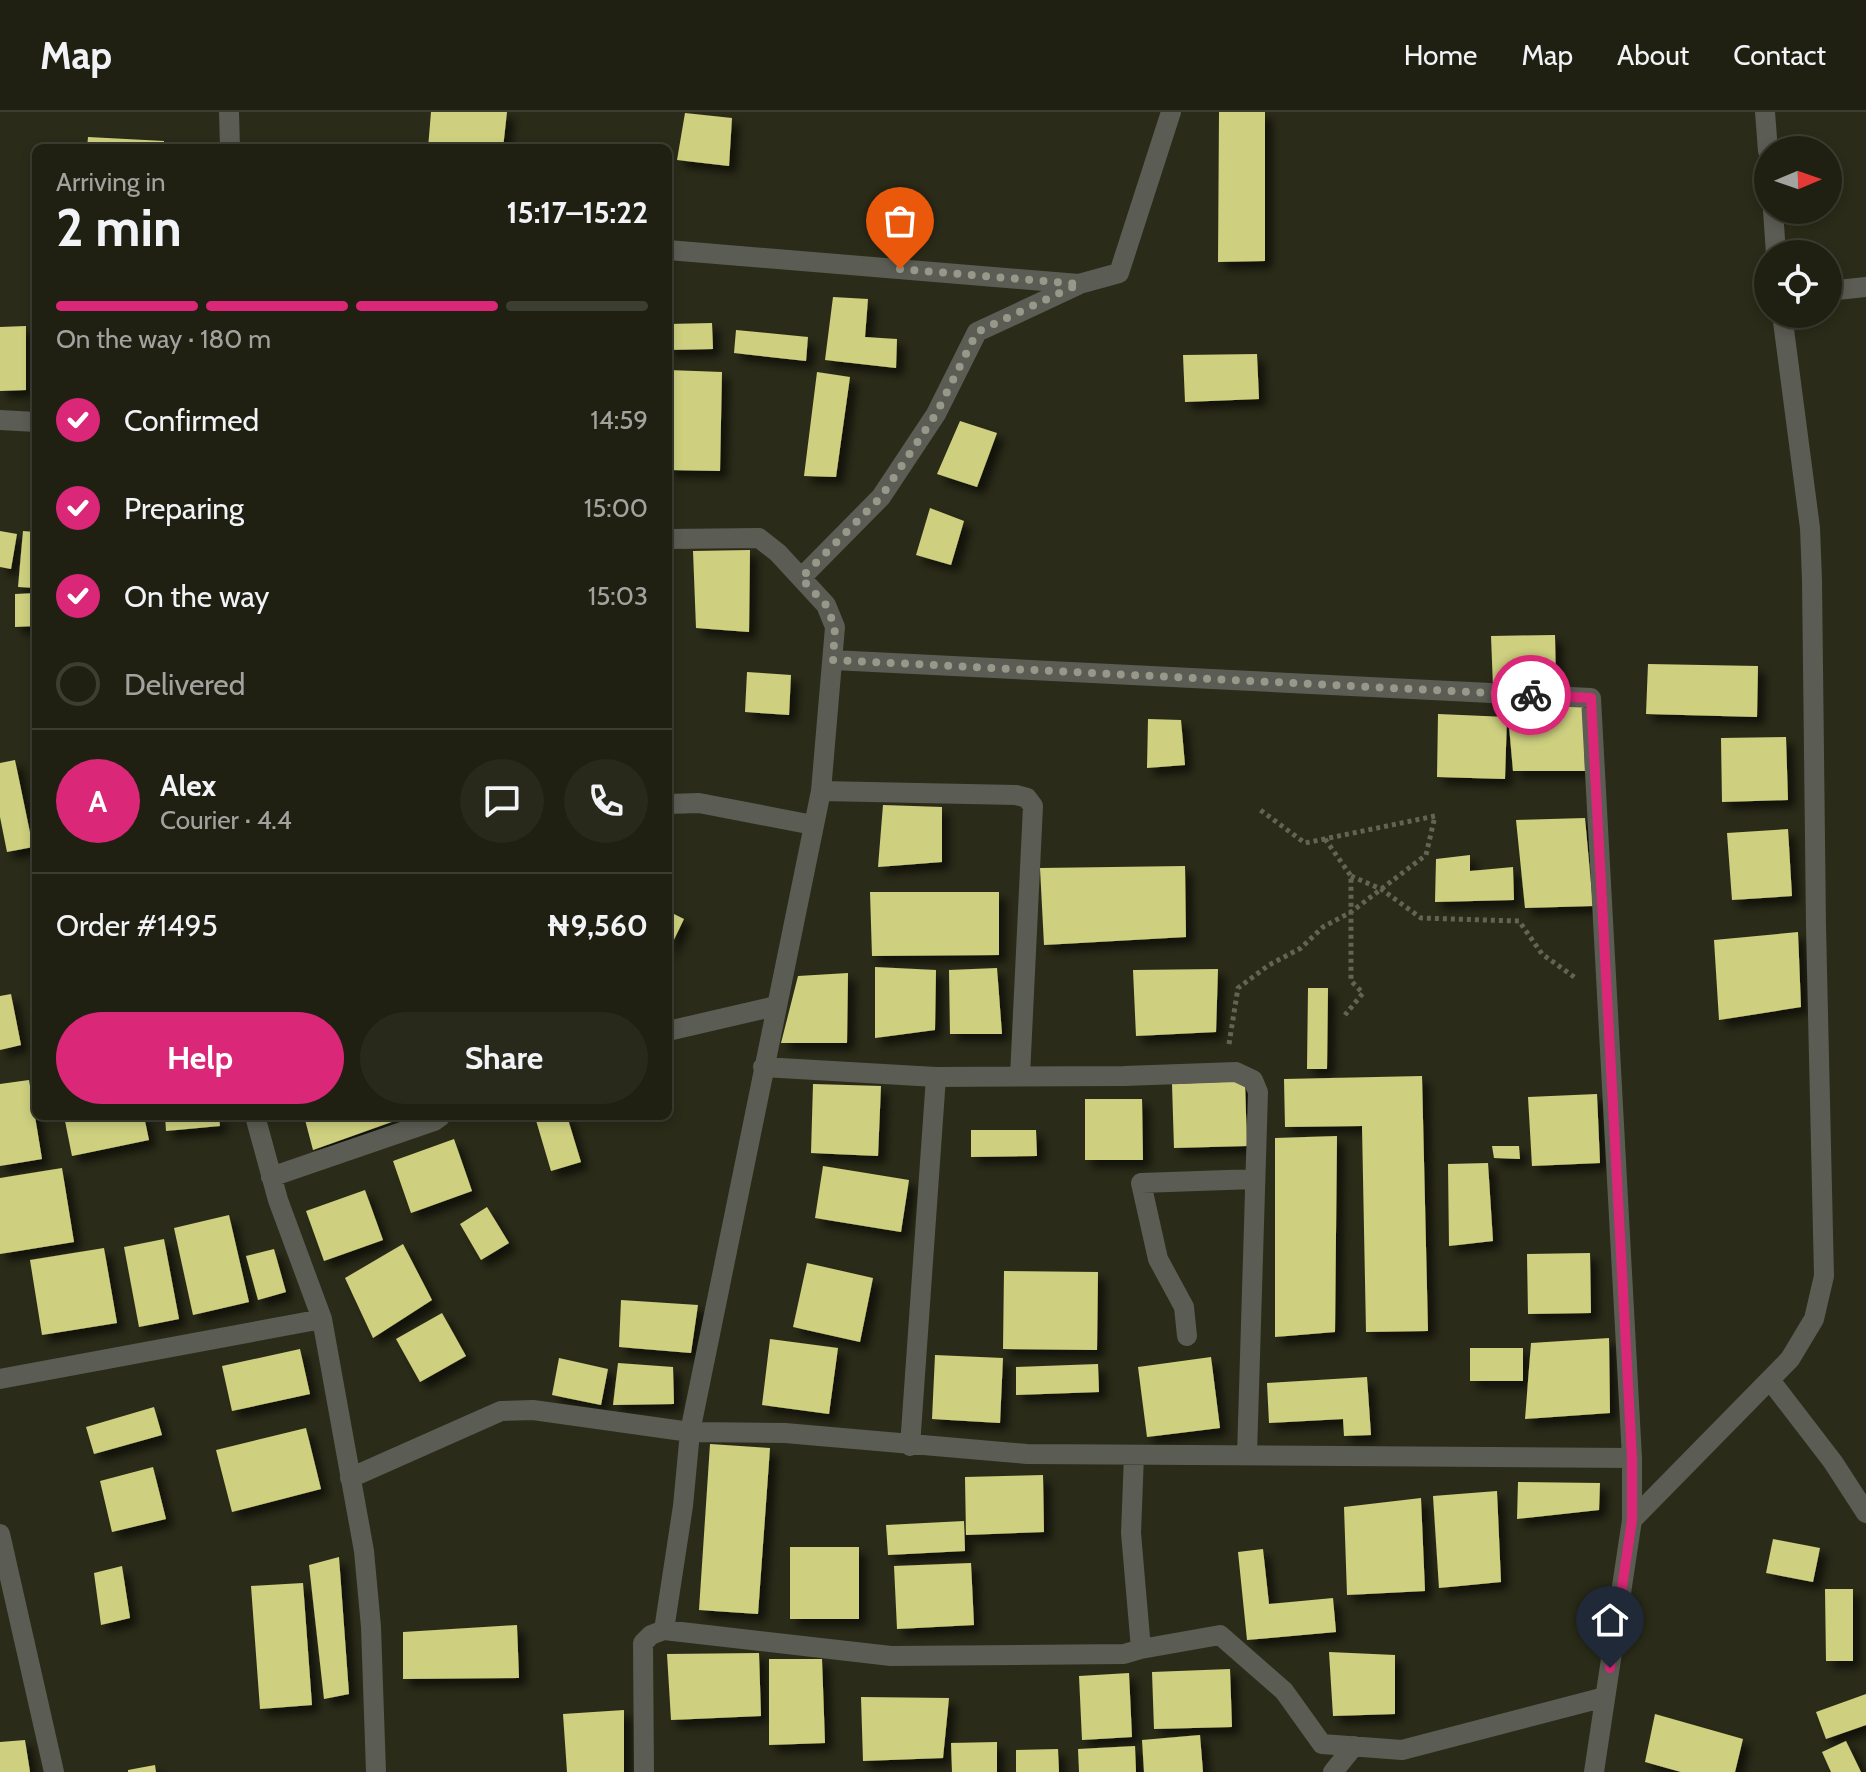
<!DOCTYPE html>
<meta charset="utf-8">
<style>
body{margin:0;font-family:Cabin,sans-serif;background:#28281b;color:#f1f3f6;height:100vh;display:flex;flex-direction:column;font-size:30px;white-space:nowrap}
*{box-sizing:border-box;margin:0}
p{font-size:26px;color:#a2a39f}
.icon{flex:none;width:44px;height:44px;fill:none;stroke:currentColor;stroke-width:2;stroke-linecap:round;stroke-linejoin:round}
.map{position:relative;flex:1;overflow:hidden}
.side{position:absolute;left:32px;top:32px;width:640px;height:976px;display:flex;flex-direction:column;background:#202012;border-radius:12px;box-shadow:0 4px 12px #0003,0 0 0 2px #3d3e32}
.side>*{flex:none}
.needle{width:52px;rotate:88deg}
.fabs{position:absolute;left:1754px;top:24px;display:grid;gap:16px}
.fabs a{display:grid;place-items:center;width:88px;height:88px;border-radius:50%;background:#202012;box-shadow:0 4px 12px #0003,0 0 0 2px #3d3e32;font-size:40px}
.pin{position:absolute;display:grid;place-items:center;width:68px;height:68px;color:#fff;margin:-82px -34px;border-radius:50% 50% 50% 0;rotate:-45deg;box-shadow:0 0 8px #0007}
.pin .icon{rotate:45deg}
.courier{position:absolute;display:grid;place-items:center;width:80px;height:80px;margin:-40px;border:6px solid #db2777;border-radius:50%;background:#fff;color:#222;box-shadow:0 2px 10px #0007}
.overview em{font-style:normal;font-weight:700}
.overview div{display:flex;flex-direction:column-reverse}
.overview{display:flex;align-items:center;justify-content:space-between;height:136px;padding:0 24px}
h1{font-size:52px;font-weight:700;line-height:60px}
.bar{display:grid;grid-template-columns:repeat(4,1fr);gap:12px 8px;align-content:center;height:96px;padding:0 24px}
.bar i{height:10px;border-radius:6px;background:#3d3e32}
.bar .current{background:#db2777}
.bar p{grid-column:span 4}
.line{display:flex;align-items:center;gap:20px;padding:0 24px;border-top:2px solid #3d3e32}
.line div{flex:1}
.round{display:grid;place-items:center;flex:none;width:84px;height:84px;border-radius:42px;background:#28281b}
ol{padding:0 24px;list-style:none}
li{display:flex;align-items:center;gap:24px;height:88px}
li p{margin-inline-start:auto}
li .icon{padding:8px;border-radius:50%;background:#db2777;color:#fff;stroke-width:4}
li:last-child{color:#a2a39f}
li i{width:44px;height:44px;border:4px solid #3d3e32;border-radius:50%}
.button{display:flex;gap:16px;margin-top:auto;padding:16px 24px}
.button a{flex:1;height:92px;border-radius:48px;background:#db2777;color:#fff;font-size:32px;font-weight:700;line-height:92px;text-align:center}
.button a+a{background:#28281b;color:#f1f3f6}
header{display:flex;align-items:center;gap:48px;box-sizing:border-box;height:112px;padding:0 40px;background:#202012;border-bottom:2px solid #3d3e32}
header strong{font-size:38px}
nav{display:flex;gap:44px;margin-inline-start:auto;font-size:28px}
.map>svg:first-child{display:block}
</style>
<header>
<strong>Map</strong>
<nav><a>Home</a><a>Map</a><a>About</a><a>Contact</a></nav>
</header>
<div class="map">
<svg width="1866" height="1660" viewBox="0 0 1866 1660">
<defs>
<filter id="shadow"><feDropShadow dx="7" dy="7" stdDeviation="4" flood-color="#0009"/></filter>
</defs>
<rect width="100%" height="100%" fill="#2a2b18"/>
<path fill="#ced07f" filter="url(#shadow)" d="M 431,0 L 507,0 L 503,36 L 428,36 Z
M 1219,0 L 1265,0 L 1265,149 L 1218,150 Z
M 685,1 L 732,6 L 729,54 L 677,48 Z
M 88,25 L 164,29 L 164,36 L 87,36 Z
M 833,185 L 868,187 L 865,225 L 897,227 L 896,256 L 825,248 Z
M 712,211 L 713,237 L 668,238 L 668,212 Z
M 26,214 L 26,278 L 0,279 L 0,215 Z
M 736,218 L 808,225 L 806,249 L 734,241 Z
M 1257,242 L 1259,287 L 1185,290 L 1183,243 Z
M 668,258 L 722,260 L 720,359 L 668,358 Z
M 817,260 L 850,265 L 836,365 L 804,364 Z
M 960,309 L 997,321 L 977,375 L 937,362 Z
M 930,396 L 964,409 L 951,453 L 916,443 Z
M 0,419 L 17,422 L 11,457 L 0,455 Z
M 23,419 L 36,420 L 36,476 L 18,475 Z
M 750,438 L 749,520 L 696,516 L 693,439 Z
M 36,481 L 36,514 L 15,515 L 15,482 Z
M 1555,523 L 1556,577 L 1493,575 L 1491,524 Z
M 1648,552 L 1758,554 L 1757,605 L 1646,602 Z
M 747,560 L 791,563 L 789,603 L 745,600 Z
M 1507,591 L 1583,594 L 1585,659 L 1513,659 Z
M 1438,602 L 1507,605 L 1505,667 L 1437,665 Z
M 1148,607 L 1181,608 L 1185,653 L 1147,656 Z
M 1786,625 L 1788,688 L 1722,690 L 1721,626 Z
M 15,648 L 33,735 L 7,740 L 0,705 L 0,651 Z
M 883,693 L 942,695 L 942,750 L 878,755 Z
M 1585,706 L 1593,794 L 1525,796 L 1516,708 Z
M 1788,717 L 1792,784 L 1732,788 L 1727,721 Z
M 1470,743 L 1470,759 L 1513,755 L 1514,788 L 1435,790 L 1436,747 Z
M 1185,754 L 1186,825 L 1044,833 L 1040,756 Z
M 870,780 L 999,780 L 999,843 L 872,844 Z
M 668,799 L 684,807 L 668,840 Z
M 1798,820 L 1801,895 L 1719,908 L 1714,828 Z
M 875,855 L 936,858 L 935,918 L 875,926 Z
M 997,856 L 1002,922 L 950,922 L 949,858 Z
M 1218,857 L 1216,920 L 1136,924 L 1133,858 Z
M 848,861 L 847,931 L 781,931 L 798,864 Z
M 1308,876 L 1328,876 L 1327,957 L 1307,957 Z
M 11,882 L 21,933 L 0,938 L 0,884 Z
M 1422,964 L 1428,1219 L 1366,1220 L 1362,1014 L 1285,1015 L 1284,967 Z
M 29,968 L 42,1047 L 0,1054 L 0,972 Z
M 1245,969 L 1247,1034 L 1174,1036 L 1172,972 Z
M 813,972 L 881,974 L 878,1044 L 811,1041 Z
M 1597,982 L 1600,1051 L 1532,1054 L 1528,985 Z
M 1085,987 L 1142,987 L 1143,1048 L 1085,1048 Z
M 64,1004 L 91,1004 L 92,1009 L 117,1004 L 144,1004 L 149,1028 L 72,1044 Z
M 165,1004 L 219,1004 L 220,1014 L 166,1019 Z
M 304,1004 L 399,1004 L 400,1007 L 313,1038 Z
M 538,1004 L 567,1004 L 581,1050 L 551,1059 L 535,1005 Z
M 971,1018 L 1036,1018 L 1037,1044 L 971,1045 Z
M 1337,1024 L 1335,1220 L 1275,1225 L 1275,1026 Z
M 454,1027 L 472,1079 L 411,1101 L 393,1049 Z
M 1492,1034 L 1519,1034 L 1520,1047 L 1494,1046 Z
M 1488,1051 L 1493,1129 L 1449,1134 L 1448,1052 Z
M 823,1054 L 909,1068 L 901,1120 L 815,1106 Z
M 62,1056 L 74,1130 L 0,1142 L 0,1066 Z
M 365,1078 L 383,1128 L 324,1149 L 306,1099 Z
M 487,1095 L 509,1131 L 481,1148 L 460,1112 Z
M 229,1103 L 249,1190 L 193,1203 L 174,1116 Z
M 164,1127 L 179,1207 L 139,1215 L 124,1135 Z
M 403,1132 L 432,1188 L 373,1226 L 345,1166 Z
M 104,1136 L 117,1211 L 42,1223 L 30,1148 Z
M 274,1137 L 286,1180 L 258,1188 L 246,1144 Z
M 1590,1141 L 1591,1201 L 1528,1202 L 1527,1142 Z
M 807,1151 L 873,1166 L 860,1230 L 793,1215 Z
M 1004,1159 L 1098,1160 L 1097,1238 L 1003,1237 Z
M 621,1188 L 698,1193 L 691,1241 L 619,1235 Z
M 442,1201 L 466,1244 L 420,1270 L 396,1227 Z
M 1609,1226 L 1610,1301 L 1525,1307 L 1531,1231 Z
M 770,1227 L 838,1236 L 829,1302 L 762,1293 Z
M 1470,1236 L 1523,1236 L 1523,1269 L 1470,1269 Z
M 300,1237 L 310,1282 L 232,1299 L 222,1254 Z
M 935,1243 L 1003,1246 L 1000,1311 L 932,1307 Z
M 1211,1245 L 1220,1316 L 1147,1325 L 1138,1255 Z
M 559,1246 L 608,1257 L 601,1293 L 552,1283 Z
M 618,1251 L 673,1255 L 674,1292 L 613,1293 Z
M 1098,1252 L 1099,1280 L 1016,1283 L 1016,1255 Z
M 1367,1265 L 1371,1323 L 1344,1324 L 1343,1307 L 1269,1311 L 1267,1271 Z
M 154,1295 L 162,1323 L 94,1342 L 86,1315 Z
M 306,1316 L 321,1377 L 232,1400 L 216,1338 Z
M 710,1332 L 770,1336 L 758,1502 L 699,1498 Z
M 153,1355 L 166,1407 L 112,1420 L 100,1369 Z
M 1043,1363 L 1044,1420 L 966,1423 L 965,1365 Z
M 1518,1370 L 1600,1371 L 1599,1398 L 1517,1407 Z
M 1497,1379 L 1501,1470 L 1439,1476 L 1433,1384 Z
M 1421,1386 L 1425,1479 L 1347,1483 L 1344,1395 Z
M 964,1409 L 965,1439 L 888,1443 L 886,1413 Z
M 1773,1427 L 1820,1436 L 1813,1470 L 1766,1461 Z
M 790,1435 L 859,1435 L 859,1507 L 790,1507 Z
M 1263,1437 L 1269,1492 L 1333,1486 L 1336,1520 L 1247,1528 L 1238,1440 Z
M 339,1445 L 349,1582 L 324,1587 L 309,1453 Z
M 971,1451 L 974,1513 L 897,1517 L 894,1454 Z
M 122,1454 L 130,1506 L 101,1513 L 94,1461 Z
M 303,1471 L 312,1593 L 260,1597 L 251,1474 Z
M 1825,1477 L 1853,1477 L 1853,1549 L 1826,1549 Z
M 517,1513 L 519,1566 L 403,1567 L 403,1520 Z
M 1329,1540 L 1395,1543 L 1395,1602 L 1333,1604 Z
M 759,1541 L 761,1604 L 671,1608 L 667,1542 Z
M 769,1547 L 822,1547 L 825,1631 L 769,1633 Z
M 1230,1557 L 1232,1615 L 1154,1617 L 1152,1560 Z
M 1129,1561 L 1132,1625 L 1082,1628 L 1079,1564 Z
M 1866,1582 L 1866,1613 L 1826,1627 L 1816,1600 Z
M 861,1585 L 949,1586 L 943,1646 L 863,1649 Z
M 624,1598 L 624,1660 L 567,1660 L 563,1602 Z
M 1655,1602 L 1743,1627 L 1735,1660 L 1681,1660 L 1645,1650 Z
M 1200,1623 L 1203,1660 L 1144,1660 L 1142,1628 Z
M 25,1628 L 30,1660 L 0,1660 L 0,1630 Z
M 1846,1629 L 1861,1660 L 1831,1660 L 1822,1640 Z
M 997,1630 L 997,1660 L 952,1660 L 951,1631 Z
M 1135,1634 L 1136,1660 L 1079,1660 L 1078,1637 Z
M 1058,1637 L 1059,1660 L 1016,1660 L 1016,1638 Z
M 155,1653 L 156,1660 L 128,1660 L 128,1658 Z"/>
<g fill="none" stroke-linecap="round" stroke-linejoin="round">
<path stroke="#636453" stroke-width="5" stroke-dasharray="4 4" stroke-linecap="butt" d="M 1325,727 L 1351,764 L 1351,869 L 1363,881 L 1345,903
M 1351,764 L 1381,777 L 1421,806 L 1519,809 L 1542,842 L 1577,867
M 1229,932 L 1238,876 L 1269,853 L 1301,836 L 1323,815 L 1351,800 L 1426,743 L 1435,704 L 1305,731 L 1259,697"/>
<path stroke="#5b5c53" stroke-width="20" d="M 229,0 L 230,36
M 1765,0 L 1768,39
M 1773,98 L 1776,142
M 668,138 L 1079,172 L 1119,161 L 1171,0
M 1828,179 L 1866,175
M 0,308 L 36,310
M 801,466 L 881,385 L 936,302 L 977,220 L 1078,173
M 833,548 L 1591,586 L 1632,1346 L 1632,1408 L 1594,1660
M 821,679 L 1016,683 L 1027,686 L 1033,694 L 1020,964
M 668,692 L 699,691 L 813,713
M 668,919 L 776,894
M 763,955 L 936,965 L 1124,964 L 1236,960 L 1253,968 L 1258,980 L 1247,1343
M 255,1004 L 278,1088 L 322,1207 L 364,1439 L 371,1515 L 376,1660
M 271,1065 L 434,1009 L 441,1004
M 1187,1224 L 1184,1195 L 1158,1147 L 1141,1071 L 1255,1067
M 0,1267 L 322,1207
M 1770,1268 L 1833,1350 L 1866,1401
M 910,1334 L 936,965
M 1134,1343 L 1131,1421 L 1141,1537
M 350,1366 L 501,1299 L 533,1298 L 690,1320 L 821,679 L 835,515 L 826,493 L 778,441 L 759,426 L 668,427
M 1632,1408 L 1790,1247 L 1814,1207 L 1824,1164 L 1816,814 L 1812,468 L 1810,416 L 1782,202
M 0,1422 L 54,1660
M 664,1518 L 683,1394 L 690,1320 L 785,1321 L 1027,1342 L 1632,1346
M 644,1660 L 643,1531 L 651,1523 L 664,1518 L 891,1544 L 1124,1542 L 1141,1537 L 1220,1523 L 1284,1579 L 1322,1632 L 1402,1638 L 1605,1585
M 1333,1660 L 1354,1634"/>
</g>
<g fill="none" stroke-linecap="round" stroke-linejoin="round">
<path stroke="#97988a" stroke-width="8" stroke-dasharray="0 14.4" d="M 900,157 L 1079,172 L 977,220 L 936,302 L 881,385 L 801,466 L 826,493 L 835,515 L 833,548 L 1531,583"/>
<path stroke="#db2777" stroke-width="10" d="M 1531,583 L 1591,586 L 1632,1346 L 1632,1408 L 1610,1556"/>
</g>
</svg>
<div class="fabs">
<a><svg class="needle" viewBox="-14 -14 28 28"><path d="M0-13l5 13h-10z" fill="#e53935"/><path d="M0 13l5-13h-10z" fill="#a2a39f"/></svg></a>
<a><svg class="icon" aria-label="locate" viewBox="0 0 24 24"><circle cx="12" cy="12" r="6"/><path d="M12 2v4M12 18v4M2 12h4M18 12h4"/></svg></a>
</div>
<div class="pin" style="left:900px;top:157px;background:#ea580c"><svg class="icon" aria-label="bag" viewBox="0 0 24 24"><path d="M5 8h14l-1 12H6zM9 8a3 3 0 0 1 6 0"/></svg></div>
<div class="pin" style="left:1610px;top:1556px;background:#1f2937"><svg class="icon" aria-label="home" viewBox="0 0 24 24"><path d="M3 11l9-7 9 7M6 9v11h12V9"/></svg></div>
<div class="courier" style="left:1531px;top:583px"><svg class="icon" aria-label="bike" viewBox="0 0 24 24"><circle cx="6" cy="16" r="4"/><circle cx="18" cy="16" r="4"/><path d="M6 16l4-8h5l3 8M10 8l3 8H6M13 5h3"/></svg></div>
<section class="side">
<div class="overview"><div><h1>2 min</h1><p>Arriving in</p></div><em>15:17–15:22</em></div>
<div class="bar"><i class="current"></i><i class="current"></i><i class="current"></i><i></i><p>On the way · 180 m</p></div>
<ol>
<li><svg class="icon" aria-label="check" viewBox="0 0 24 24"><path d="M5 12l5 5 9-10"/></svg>Confirmed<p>14:59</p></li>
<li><svg class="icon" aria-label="check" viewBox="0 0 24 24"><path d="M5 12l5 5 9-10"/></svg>Preparing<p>15:00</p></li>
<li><svg class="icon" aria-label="check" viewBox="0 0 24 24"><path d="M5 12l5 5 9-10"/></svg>On the way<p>15:03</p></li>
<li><i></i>Delivered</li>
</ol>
<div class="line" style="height:144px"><b class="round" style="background:#db2777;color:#fff">A</b><div><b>Alex</b><p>Courier · 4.4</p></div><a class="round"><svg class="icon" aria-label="chat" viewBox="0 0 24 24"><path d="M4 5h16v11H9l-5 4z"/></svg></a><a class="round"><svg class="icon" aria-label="phone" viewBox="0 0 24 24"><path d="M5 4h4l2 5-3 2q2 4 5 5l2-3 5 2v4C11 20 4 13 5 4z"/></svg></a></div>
<div class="line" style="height:104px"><div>Order #1495</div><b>₦9,560</b></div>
<div class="button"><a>Help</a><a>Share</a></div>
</section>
</div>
